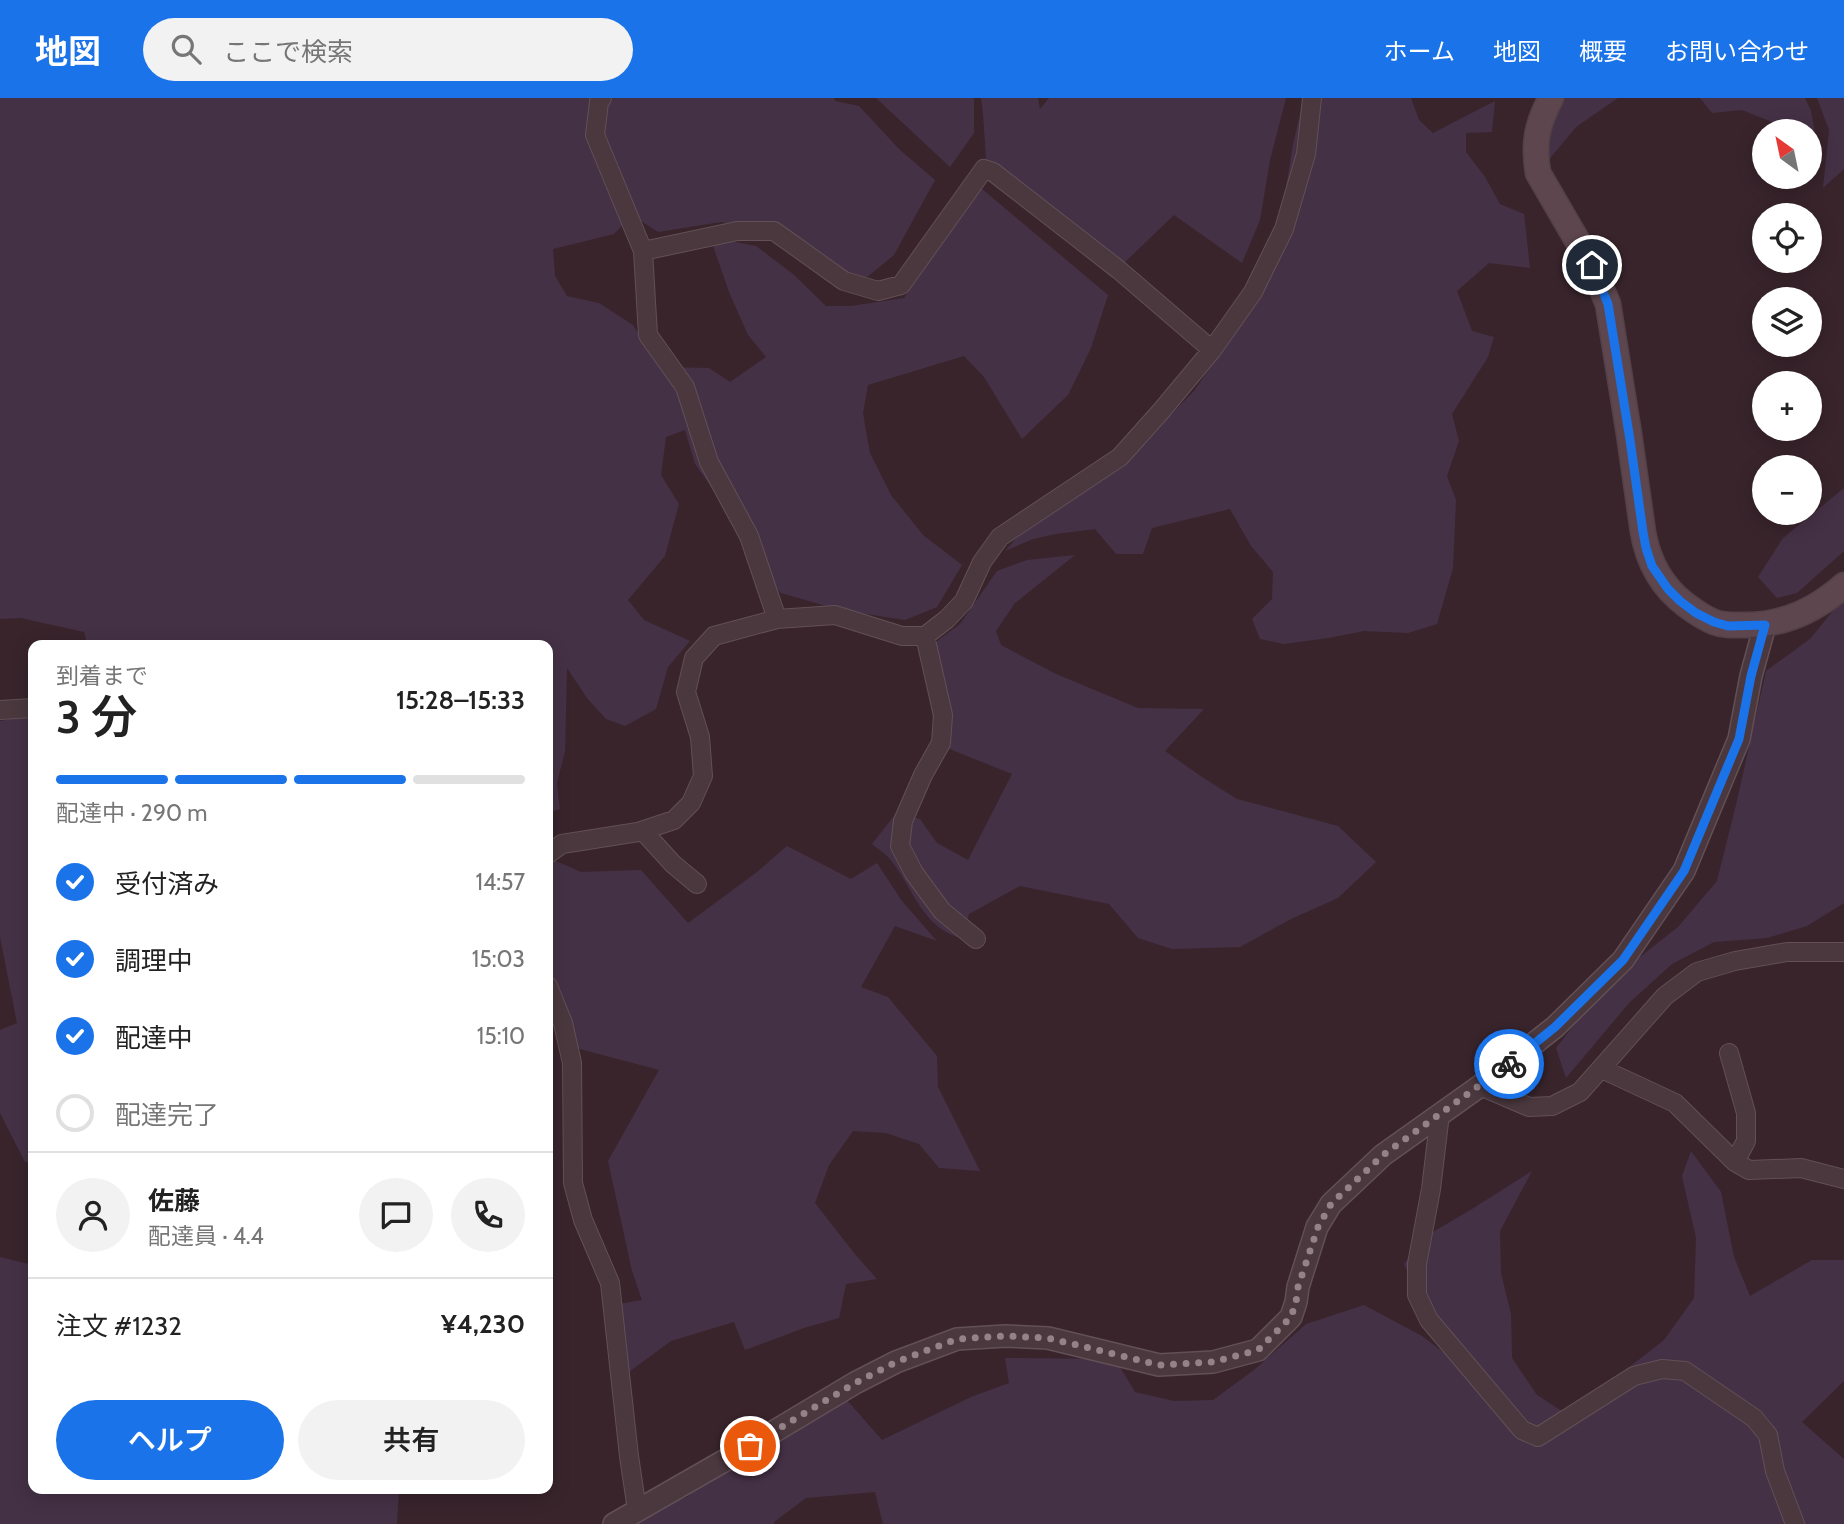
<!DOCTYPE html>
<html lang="ja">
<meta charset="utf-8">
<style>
body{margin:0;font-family:Cabin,"Noto Sans JP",sans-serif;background:#f2f2f2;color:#222;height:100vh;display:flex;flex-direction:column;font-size:26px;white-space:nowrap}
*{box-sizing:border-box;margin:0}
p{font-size:23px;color:#767676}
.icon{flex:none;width:38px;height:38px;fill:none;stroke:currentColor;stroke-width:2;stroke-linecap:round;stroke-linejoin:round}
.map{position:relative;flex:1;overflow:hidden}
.panel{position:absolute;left:28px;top:542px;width:525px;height:854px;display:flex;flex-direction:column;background:#fff;border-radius:14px;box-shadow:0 4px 18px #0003}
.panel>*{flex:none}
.needle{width:46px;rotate:327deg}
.fabs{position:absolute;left:1752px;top:21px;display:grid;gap:14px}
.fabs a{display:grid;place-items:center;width:70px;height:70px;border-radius:50%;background:#fff;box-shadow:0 4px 18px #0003;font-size:35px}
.pin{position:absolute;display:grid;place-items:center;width:60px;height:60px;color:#fff;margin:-30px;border:4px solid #fff;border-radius:50%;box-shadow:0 2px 7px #0007}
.courier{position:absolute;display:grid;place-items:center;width:70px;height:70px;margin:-35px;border:5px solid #1a73e8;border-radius:50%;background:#fff;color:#222;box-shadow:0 2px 9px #0007}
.head em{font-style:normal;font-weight:600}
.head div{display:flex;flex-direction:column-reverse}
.head{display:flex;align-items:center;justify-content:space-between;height:119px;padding:0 28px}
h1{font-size:46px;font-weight:600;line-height:52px}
.bar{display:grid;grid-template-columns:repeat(4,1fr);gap:10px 7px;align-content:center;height:84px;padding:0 28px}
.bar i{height:9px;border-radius:5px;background:#e0e0e0}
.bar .on{background:#1a73e8}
.bar p{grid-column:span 4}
.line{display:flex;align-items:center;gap:18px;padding:0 28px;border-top:2px solid #e0e0e0}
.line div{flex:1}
.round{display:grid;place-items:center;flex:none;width:74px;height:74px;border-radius:37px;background:#f2f2f2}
ol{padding:0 28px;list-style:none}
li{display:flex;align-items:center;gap:21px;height:77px}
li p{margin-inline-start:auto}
li .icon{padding:7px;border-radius:50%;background:#1a73e8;color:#fff;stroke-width:4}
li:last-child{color:#767676}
li i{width:38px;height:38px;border:4px solid #e0e0e0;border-radius:50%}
.action{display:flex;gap:14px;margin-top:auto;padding:14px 28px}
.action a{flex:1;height:80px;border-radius:42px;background:#1a73e8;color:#fff;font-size:28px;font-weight:600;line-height:80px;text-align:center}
.action a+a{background:#f2f2f2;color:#222}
header{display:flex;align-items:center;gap:42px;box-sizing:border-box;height:98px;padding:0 35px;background:#1a73e8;color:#fff}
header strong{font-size:33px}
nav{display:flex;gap:38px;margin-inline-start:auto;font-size:24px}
.search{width:490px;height:63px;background:#f2f2f2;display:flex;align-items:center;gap:18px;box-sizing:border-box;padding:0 24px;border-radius:38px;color:#767676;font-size:26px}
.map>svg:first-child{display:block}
</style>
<header>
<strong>地図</strong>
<div class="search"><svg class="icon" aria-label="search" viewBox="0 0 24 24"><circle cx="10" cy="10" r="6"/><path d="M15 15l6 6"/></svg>ここで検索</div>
<nav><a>ホーム</a><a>地図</a><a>概要</a><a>お問い合わせ</a></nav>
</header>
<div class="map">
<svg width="1844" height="1426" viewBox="0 0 1844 1426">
<rect width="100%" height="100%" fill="#39242c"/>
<path fill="#453146" d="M 0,0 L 834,0 L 835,3 L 859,8 L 900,52 L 935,82 L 894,157 L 866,180 L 829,170 L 772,134 L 721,124 L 658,134 L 632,117 L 614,136 L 553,151 L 555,178 L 567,198 L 599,205 L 633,227 L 660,269 L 709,270 L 730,284 L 766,259 L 748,237 L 729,194 L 710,139 L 756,148 L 793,176 L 826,208 L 851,208 L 904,200 L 975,85 L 1108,197 L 1091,250 L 1068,297 L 1022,341 L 984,279 L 964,258 L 868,287 L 863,315 L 870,355 L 891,397 L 923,437 L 962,467 L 937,509 L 905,522 L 840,512 L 781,495 L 765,478 L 732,418 L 695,366 L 685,332 L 666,339 L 661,377 L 679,406 L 665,458 L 628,502 L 644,522 L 690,543 L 668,569 L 656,611 L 625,628 L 606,621 L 587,600 L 567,570 L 565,653 L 557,685 L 560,711 L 548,715 L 548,548 L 88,548 L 84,534 L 21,520 L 0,521 Z
M 876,0 L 974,0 L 974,35 L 950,69 Z
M 981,0 L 1038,0 L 1040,11 L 1049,0 L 1286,0 L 1270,62 L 1260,122 L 1242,165 L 1174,117 L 1121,168 L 986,61 L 983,15 Z
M 1304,0 L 1411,0 L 1419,22 L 1433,35 L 1495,3 L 1492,34 L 1466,35 L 1466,54 L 1485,79 L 1500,106 L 1524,116 L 1530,170 L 1489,165 L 1457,193 L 1472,233 L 1494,239 L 1488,259 L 1452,316 L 1459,343 L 1447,378 L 1456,402 L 1453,470 L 1437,526 L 1408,535 L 1364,533 L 1328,540 L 1284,546 L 1260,541 L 1252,521 L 1272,501 L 1273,474 L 1251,448 L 1230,411 L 1152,430 L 1143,456 L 1116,456 L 1095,431 L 1056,436 L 1033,441 L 1005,453 L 1041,413 L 1121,368 L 1194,293 L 1265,190 L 1284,103 L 1293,46 Z
M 1561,0 L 1618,0 L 1576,29 L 1547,64 L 1547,23 Z
M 1700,0 L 1805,0 L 1811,13 L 1816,39 L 1811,57 L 1810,55 L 1810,33 L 1794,33 L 1742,12 L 1712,15 Z
M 1817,0 L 1844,0 L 1844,71 L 1823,90 L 1829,32 Z
M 1844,390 L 1844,453 L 1797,495 L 1777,500 L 1758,479 L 1783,440 Z
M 1075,457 L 1015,505 L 996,533 L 1001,547 L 1056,576 L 1138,610 L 1204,611 L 1165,653 L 1202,679 L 1237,701 L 1338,728 L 1376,764 L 1338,800 L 1291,821 L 1240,849 L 1172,851 L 1138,840 L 1109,806 L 1020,788 L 969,816 L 964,841 C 923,831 915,794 893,765 C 888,757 879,752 872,746 L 897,714 L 920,721 L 937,745 L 968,762 L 1012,676 L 937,646 L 926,577 L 937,543 L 960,526 L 997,473 L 1027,462 Z
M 1844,502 L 1844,805 L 1807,828 L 1767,840 L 1714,844 L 1672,866 L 1629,905 L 1566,980 L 1556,950 L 1608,884 L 1678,829 L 1717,783 L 1736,707 L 1766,573 L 1810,541 L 1832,514 Z
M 22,619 L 33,620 L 33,1064 L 25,1064 L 0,1015 L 0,932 L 17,925 L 0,839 L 0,623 Z
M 787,748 L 851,781 L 877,765 L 902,803 L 937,843 L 895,828 L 861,889 L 888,899 L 937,958 L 938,989 L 980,1073 L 939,1070 L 919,1046 L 886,1035 L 853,1033 L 829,1067 L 815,1105 L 854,1155 L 877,1181 L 846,1186 L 839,1220 L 804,1230 L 745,1252 L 734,1224 L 671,1243 L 618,1282 L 607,1208 L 642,1202 L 632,1173 L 608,1063 L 659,972 L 565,947 L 548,904 L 548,761 L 549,760 L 581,774 L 641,772 L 688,825 L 757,774 Z
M 1691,1053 L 1721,1094 L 1734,1159 L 1750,1198 L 1812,1162 L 1844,1162 L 1844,1283 L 1802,1324 L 1844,1361 L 1844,1426 L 883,1426 L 875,1394 L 806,1400 L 774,1424 L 774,1426 L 618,1426 L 687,1399 L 728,1356 L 846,1301 L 882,1342 L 971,1299 L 1009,1285 L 1005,1260 L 1115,1261 L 1135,1294 L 1174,1303 L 1213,1302 L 1254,1272 L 1306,1226 L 1364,1207 L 1422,1238 L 1451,1260 L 1443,1223 L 1420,1202 L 1404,1166 L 1421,1141 L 1472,1111 L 1532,1073 L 1500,1133 L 1501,1175 L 1511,1216 L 1512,1260 L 1537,1297 L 1568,1317 L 1664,1242 L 1694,1200 L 1696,1140 L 1682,1078 Z
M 0,1159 L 33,1167 L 33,1391 L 399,1391 L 397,1426 L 0,1426 Z"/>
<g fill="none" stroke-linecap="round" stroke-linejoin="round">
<g stroke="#625056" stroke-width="20">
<path id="minor" d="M 602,0 L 599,4 L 595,37 L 643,153 L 648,237 L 685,289 L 709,364 L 749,438 L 777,521
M 643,153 L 737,133 L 774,133 L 844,183 L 878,193 L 901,187 L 984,71 L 993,74 L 1119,172 L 1212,252
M 925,538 L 943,617 L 941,645 L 923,677 L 903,723 L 900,748 L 914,775 L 942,813 L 976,841
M 0,612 L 33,610
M 643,733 L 673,766 L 697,786
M 548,756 L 562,746 L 638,734 L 674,722 L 691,705 L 703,678 L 700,639 L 686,594 L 694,560 L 714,538 L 777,521 L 835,517 L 902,538 L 925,538 L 947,521 L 964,503 L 982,464 L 1000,439 L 1120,359 L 1162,312 L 1212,252 L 1253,194 L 1284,131 L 1306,56 L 1312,0
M 548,888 L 563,925 L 572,965 L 573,1085 L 583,1122 L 610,1185 L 629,1358 L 637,1412
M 1729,955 L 1746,1015 L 1746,1043 L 1735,1064
M 1602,971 L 1675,1005 L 1735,1064 L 1749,1072 L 1801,1070 L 1844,1081
M 1480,988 L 1529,1009 L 1552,1008 L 1580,994 L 1665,898 L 1697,874 L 1735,863 L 1787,854 L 1844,854
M 1440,1016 L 1431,1091 L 1417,1166 L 1417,1197 L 1429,1222 L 1522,1332 L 1538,1339 L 1634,1278 L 1662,1271 L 1685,1273 L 1754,1320 L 1768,1337 L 1775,1373 L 1795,1426"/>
</g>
<g stroke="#625056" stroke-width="24">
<path id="tertiary" d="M 614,1426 L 750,1348 L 855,1285 L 896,1264 L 957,1241 L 1005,1238 L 1048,1240 L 1159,1267 L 1213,1264 L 1258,1252 L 1291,1219 L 1296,1204 L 1298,1189 L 1317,1129 L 1331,1106 L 1383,1057 L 1480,988 L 1555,929 L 1623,862 L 1684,773 L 1739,641 L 1751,578 L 1765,527"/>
</g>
<g stroke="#534147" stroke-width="27">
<path id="secondary" d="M 1551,0 C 1537,26 1533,45 1538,75 L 1592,168 L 1608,206 L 1629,336 L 1643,434 C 1648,463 1662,489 1686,507 C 1694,513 1704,520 1714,524 C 1724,528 1735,527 1746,527 C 1784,527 1816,512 1844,487"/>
</g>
<use href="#minor" stroke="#4a383e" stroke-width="18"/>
<use href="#tertiary" stroke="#4a383e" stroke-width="21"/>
<use href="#secondary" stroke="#5d464d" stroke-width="24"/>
</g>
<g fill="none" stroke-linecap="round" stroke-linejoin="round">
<path stroke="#958188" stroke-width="7" stroke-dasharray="0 12.6" d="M 750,1348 L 855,1285 L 896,1264 L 957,1241 L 1005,1238 L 1048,1240 L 1159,1267 L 1213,1264 L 1258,1252 L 1291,1219 L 1296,1204 L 1298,1189 L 1318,1129 L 1331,1106 L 1383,1057 L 1509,966"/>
<path stroke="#1a73e8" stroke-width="9" d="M 1509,966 L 1555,929 L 1623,862 L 1684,773 L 1739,641 L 1751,578 L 1765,527 L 1728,528 L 1714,524 L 1696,515 L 1680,503 L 1668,491 L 1652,468 L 1646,450 L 1643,434 L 1630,342 L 1608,206 L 1592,167"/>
</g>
</svg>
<div class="fabs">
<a><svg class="needle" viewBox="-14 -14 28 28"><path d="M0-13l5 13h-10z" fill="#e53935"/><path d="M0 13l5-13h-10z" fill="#767676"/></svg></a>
<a><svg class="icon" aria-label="locate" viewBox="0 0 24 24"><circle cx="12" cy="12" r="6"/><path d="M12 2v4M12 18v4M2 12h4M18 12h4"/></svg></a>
<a><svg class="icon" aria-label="layers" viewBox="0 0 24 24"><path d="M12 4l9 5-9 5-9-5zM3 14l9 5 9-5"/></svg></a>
<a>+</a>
<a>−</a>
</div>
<div class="pin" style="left:750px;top:1348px;background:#ea580c"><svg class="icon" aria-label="bag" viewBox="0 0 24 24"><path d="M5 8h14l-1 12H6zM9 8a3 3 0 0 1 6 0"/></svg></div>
<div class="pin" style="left:1592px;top:167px;background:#1f2937"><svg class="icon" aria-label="home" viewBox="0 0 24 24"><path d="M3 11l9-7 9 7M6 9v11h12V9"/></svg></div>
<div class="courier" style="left:1509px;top:966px"><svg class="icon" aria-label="bike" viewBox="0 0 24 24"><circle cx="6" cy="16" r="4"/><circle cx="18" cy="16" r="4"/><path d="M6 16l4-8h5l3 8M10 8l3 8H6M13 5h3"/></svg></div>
<section class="panel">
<div class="head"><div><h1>3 分</h1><p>到着まで</p></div><em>15:28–15:33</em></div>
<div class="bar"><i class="on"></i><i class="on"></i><i class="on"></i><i></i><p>配達中 · 290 m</p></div>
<ol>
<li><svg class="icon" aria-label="check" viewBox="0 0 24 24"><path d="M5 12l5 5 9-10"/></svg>受付済み<p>14:57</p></li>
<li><svg class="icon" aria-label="check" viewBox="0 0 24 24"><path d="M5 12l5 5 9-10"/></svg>調理中<p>15:03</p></li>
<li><svg class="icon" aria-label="check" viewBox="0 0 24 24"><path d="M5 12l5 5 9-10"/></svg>配達中<p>15:10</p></li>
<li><i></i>配達完了</li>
</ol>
<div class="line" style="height:126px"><a class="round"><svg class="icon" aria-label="person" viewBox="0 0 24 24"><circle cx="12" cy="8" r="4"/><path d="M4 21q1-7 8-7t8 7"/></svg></a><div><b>佐藤</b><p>配達員 · 4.4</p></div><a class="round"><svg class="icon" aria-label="chat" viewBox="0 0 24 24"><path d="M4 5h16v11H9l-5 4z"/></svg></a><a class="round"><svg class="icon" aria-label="phone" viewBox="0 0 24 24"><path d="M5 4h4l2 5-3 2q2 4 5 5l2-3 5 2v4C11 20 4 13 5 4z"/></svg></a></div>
<div class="line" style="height:91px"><div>注文 #1232</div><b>¥4,230</b></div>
<div class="action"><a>ヘルプ</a><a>共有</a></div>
</section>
</div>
